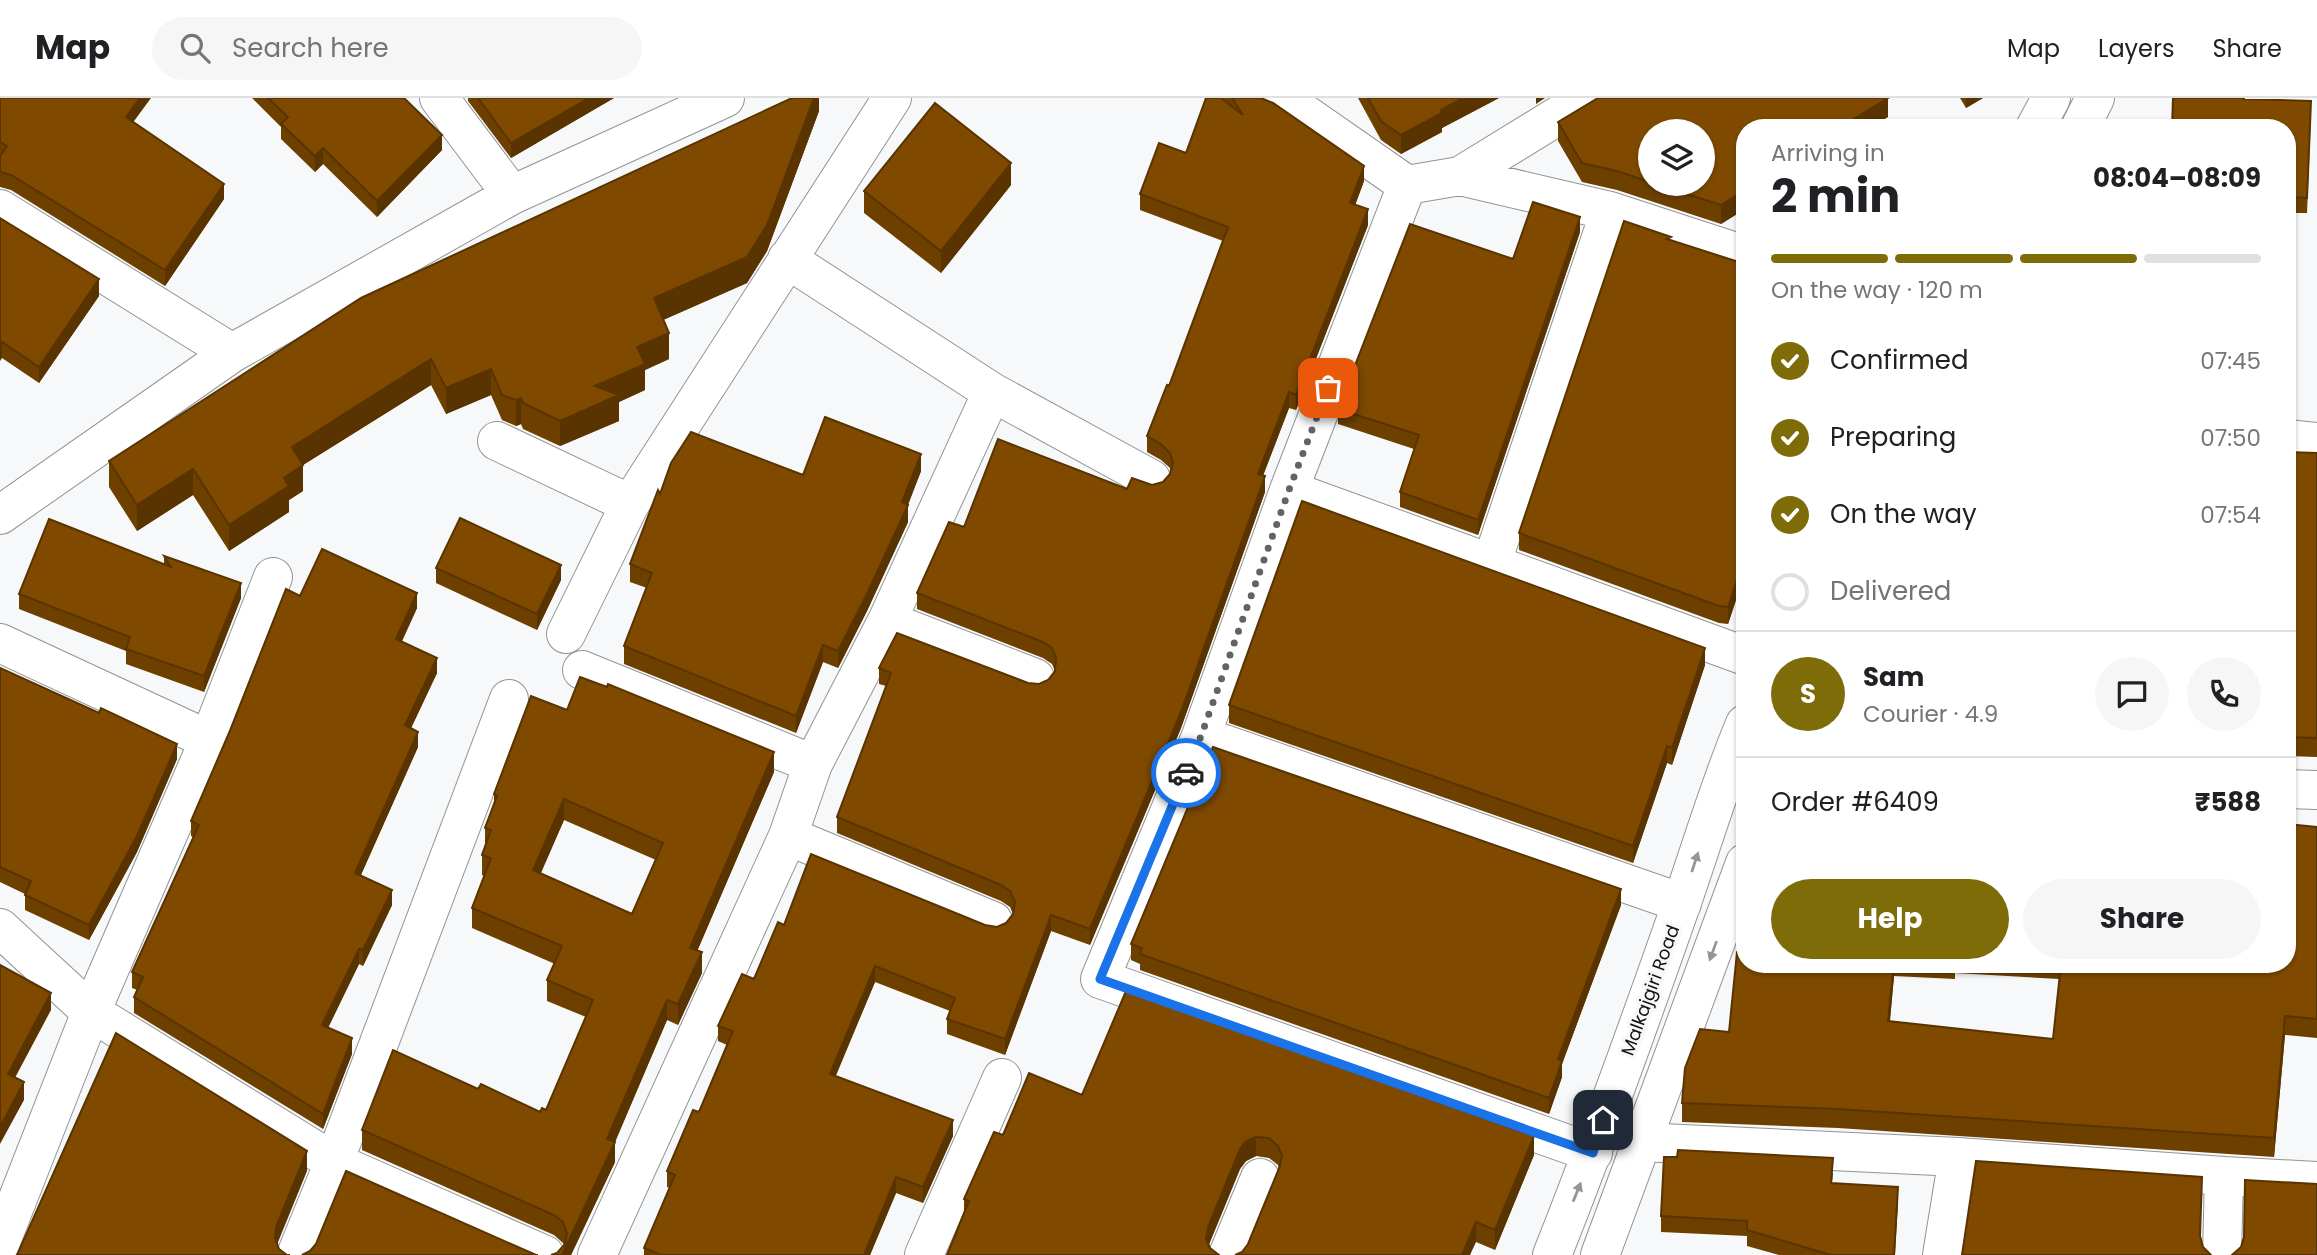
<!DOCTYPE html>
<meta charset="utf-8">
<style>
body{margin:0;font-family:Poppins,sans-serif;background:#f6f6f6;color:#202124;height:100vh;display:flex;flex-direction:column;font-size:26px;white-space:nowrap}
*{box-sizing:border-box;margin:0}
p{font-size:23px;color:#757577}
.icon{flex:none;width:38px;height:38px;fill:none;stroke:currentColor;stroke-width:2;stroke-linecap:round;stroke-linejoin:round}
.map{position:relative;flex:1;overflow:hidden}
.drawer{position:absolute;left:1736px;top:21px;width:560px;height:854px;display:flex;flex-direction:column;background:#fff;border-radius:28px;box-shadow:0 2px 5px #0004}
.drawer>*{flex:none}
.controls{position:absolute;left:1638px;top:21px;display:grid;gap:14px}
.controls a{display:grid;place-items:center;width:77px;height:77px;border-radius:50%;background:#fff;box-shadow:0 2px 5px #0004;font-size:35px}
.pin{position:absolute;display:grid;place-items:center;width:60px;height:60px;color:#fff;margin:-30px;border-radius:14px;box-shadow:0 4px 10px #0006}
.courier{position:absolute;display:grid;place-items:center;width:70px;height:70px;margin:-35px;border:5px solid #1a73e8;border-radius:50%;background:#fff;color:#222;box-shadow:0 2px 9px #0007}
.head em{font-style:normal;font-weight:700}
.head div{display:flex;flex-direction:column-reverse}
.head{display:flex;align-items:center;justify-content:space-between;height:119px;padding:0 35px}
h1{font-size:46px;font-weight:700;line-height:52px}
.bar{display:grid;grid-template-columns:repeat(4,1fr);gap:10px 7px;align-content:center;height:84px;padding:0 35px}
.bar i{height:9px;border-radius:5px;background:#e0e0e0}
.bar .active{background:#7d6c07}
.bar p{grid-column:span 4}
.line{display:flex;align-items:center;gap:18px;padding:0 35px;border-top:2px solid #e0e0e0}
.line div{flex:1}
.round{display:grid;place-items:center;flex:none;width:74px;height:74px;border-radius:37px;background:#f6f6f6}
ol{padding:0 35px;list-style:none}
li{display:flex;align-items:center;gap:21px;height:77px}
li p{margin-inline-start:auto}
li .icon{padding:7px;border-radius:50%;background:#7d6c07;color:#fff;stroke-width:4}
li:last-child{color:#757577}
li i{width:38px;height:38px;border:4px solid #e0e0e0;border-radius:50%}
.button{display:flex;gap:14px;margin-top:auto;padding:14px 35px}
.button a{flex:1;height:80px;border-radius:42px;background:#7d6c07;color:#fff;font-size:28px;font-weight:700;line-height:80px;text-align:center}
.button a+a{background:#f6f6f6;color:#202124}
header{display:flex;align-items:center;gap:42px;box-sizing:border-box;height:98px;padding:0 35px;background:#fff;border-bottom:2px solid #e0e0e0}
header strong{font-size:33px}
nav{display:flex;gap:38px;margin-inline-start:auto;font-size:24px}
.search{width:490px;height:63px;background:#f6f6f6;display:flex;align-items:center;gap:18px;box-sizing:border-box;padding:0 24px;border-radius:38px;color:#757577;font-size:26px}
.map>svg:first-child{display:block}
</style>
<header>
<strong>Map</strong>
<div class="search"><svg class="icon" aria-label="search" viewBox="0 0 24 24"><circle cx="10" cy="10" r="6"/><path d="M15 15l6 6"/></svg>Search here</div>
<nav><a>Map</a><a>Layers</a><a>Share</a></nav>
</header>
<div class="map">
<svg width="2317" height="1157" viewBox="0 0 2317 1157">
<rect width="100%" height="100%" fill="#f7f8f9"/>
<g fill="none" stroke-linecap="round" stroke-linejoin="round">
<g stroke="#929394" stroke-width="40">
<path id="minor" d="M 439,0 L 512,97
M 1282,0 L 1407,87 L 1460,78 L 1610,113 L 1745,157
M 1460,78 L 1587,0
M 1407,87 L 1289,392 L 1201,638 L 1100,881 L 1593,1055
M 0,111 L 232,255
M 787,161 L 992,294 L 1151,381
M 2287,341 L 2317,344
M 497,343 L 630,406
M 1289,392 L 1745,558
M 0,417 L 232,255 L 512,97 L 725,0
M 1491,467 L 1610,113
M 887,523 L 1035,580
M 566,536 L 630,406 L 892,0
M 0,545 L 209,642
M 582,572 L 813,666
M 1201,638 L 1682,805
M 2287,691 L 2317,692
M 788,738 L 993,823
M 0,830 L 91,914 L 334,1064 L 545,1157
M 1640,1044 L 1958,1059 L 2224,1078 L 2222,1157
M 2224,1078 L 2317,1083
M 0,1146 L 91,914 L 209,642 L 273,479
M 296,1157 L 334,1064 L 509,601
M 597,1157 L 788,738 L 813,666 L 887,523 L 992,294
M 924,1157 L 1002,980
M 1228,1157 L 1260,1080
M 1942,1157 L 1958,1059"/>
</g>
<g stroke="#929394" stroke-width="40">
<path id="major" d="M 2035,30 L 2051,0
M 2080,30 L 2095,0
M 1552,1157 C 1598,1042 1640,924 1681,807 C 1702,747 1720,685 1745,626
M 1600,1157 L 1745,765"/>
</g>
<use href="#minor" stroke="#fff" stroke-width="38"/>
<use href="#major" stroke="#fff" stroke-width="38"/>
</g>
<path fill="#6d4000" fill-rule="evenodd" d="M 0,0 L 133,24 L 224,101 L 165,188 L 11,92 L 0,89 Z
M 252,0 L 404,0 L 442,52 L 377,119 L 323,66 L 315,74 L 281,41 L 281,29 Z
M 468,0 L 614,0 L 511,60 L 468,3 Z
M 819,0 L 819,13 L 767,153 L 747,185 L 663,222 L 669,261 L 645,272 L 645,292 L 619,304 L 619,323 L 560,348 L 523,331 L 521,326 L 516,328 L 502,322 L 491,297 L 446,316 L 431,287 L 303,367 L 303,393 L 289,402 L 289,414 L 229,453 L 193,397 L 137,433 L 109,389 L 109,363 Z
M 1222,0 L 1263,0 L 1263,1 L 1364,83 L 1355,107 L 1368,127 L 1296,312 L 1289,310 L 1263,377 L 1265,394 L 1181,630 L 1090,847 L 1051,833 L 1005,957 L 947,936 L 947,921 L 950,913 L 875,884 L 835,978 L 953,1038 L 923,1105 L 896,1095 L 870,1157 L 644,1157 L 644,1150 L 670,1090 L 667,1089 L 667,1073 L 699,1014 L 727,947 L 718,943 L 718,928 L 754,881 L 784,827 L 985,827 L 997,829 L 1006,825 L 1013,816 L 1010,809 L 1001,803 L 837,735 L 837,719 L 886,588 L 879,586 L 879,570 L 1039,586 L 1048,582 L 1055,573 L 1052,566 L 1043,560 L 917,511 L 917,495 L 964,429 L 1127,391 L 1152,387 L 1163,384 L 1170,376 L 1170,370 L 1161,362 L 1147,354 L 1147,338 L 1169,288 L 1223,143 L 1140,112 L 1140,96 L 1186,55 L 1224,2 Z
M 1358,0 L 1499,0 L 1442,30 L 1442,34 L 1401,56 L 1381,42 Z
M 1960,0 L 1983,0 L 1966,10 Z
M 2244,1 L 2311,18 L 2307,115 L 2287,115 L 2287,30 Z
M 1888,19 L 1745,30 L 1745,111 L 1721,126 L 1617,92 L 1582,84 L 1558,43 L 1558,24 ZM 1650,33 L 1703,86 L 1650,86 Z
M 1011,87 L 941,175 L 864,115 L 864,93 Z
M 0,120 L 99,198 L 39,285 L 2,260 Z
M 1580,134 L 1478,437 L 1400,409 L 1400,394 L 1414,351 L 1338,326 L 1338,311 L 1513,161 Z
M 1671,142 L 1745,166 L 1745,475 L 1728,526 L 1719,525 L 1519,452 L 1519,435 Z
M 2287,354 L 2317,355 L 2317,659 L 2287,658 Z
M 921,373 L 908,407 L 908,424 L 867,513 L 838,570 L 823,564 L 796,635 L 624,566 L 624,548 L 647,490 L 630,484 L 630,466 L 803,377 Z
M 164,458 L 241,500 L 204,594 L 126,566 L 126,553 L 19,511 L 19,496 L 164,467 Z
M 436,470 L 561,482 L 537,532 L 436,485 Z
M 300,498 L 417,510 L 402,543 L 437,575 L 411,630 L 418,649 L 361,777 L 392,807 L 363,868 L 359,866 L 328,930 L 352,956 L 323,1031 L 134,915 L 134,899 L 137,892 L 132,890 L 132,874 L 193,739 L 191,738 L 191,723 Z
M 1705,567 L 1672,667 L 1667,665 L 1633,765 L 1229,625 L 1229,607 Z
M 0,570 L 177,661 L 137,754 L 89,842 L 25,812 L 25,796 L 0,784 Z
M 567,612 L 774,674 L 697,853 L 702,875 L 678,927 L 667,922 L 615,1044 L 615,1064 L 571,1157 L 557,1155 L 564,1147 L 563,1145 L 554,1137 L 362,1052 L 362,1032 L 478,991 L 540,1014 L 546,1012 L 586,919 L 547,903 L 547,882 L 555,866 L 472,830 L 472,810 L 484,778 L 482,777 L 482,757 L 485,749 L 485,730 L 494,707 L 494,696 ZM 564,722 L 656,762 L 632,816 L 541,775 Z
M 2317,729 L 2317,940 L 2285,937 L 2274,1059 L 1838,1030 L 1682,1024 L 1682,1005 L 1729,934 L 1745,866 L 2287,866 ZM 1955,875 L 2059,881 L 2053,941 L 1890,923 L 1894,878 L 1955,881 Z
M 1621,807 L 1562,966 L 1562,979 L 1549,1016 L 1140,872 L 1140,866 L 1131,862 L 1131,846 Z
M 1082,997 L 1534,1057 L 1495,1152 L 1476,1144 L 1242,1154 L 1248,1146 L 1279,1071 L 1278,1067 L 1269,1060 L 1256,1058 L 1246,1063 L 1240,1071 L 1209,1146 L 964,1115 L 964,1101 L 1003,1037 Z
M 1833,1075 L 1832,1085 L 1898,1104 L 1895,1157 L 1779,1157 L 1747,1148 L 1747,1138 L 1661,1134 L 1661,1118 Z"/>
<path fill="#593400" d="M 140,0 L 151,0 L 126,34 L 126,19 Z
M 589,0 L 614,0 L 511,60 L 511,45 Z
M 814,0 L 819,0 L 819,13 L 767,153 L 747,185 L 654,226 L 654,200 Z
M 1463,0 L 1499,0 L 1442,30 L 1442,34 L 1401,56 L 1401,37 L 1441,12 Z
M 1536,0 L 1545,0 L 1536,6 Z
M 1888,0 L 1888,19 L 1871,30 L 1839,30 Z
M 1966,0 L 1983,0 L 1966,10 Z
M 442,37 L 442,52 L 377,119 L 377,103 Z
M 323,50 L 323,66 L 315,74 L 315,58 Z
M 1011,65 L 1011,87 L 941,175 L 941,153 Z
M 1364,68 L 1364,83 L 1350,121 L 1350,105 Z
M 224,86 L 224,101 L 165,188 L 165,172 Z
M 1745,92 L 1745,111 L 1721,126 L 1721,107 Z
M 1368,111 L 1368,127 L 1296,312 L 1296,297 Z
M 1580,119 L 1580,134 L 1478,437 L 1478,422 Z
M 99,181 L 99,198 L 39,285 L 39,269 Z
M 669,235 L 669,261 L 645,272 L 645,292 L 619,304 L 619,323 L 560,348 L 560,323 L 637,249 Z
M 2,244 L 2,260 L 0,263 L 0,247 Z
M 431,261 L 431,287 L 303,367 L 303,393 L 289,402 L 289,414 L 229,453 L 229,427 L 284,380 L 292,349 Z
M 491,271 L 491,297 L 446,316 L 446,290 Z
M 1289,294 L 1289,310 L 1258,391 L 1258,376 Z
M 521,300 L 521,326 L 516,328 L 516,302 Z
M 921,356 L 921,373 L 907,409 L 908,407 L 908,424 L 867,513 L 838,570 L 838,553 L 902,404 Z
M 193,371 L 193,397 L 137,433 L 137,407 Z
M 1265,378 L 1265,394 L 1181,630 L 1090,847 L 1090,831 Z
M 1745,458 L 1745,475 L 1728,526 L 1728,509 Z
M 561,467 L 561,482 L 537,532 L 537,516 Z
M 241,485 L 241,500 L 204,594 L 204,578 Z
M 417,495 L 417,510 L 396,556 L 396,541 Z
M 823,547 L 823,564 L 796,635 L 796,618 Z
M 1705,550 L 1705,567 L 1672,667 L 1672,650 Z
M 437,560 L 437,575 L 405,643 L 405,627 Z
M 418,634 L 418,649 L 355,790 L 355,775 Z
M 177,646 L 177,661 L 137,754 L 89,842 L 89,827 Z
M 1667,648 L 1667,665 L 1633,765 L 1633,748 Z
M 774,654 L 774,674 L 690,870 L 690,850 Z
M 564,701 L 564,722 L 533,792 L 533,772 Z
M 1621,791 L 1621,807 L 1562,966 L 1562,979 L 1549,1016 L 1549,1000 L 1558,961 Z
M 392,792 L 392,807 L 363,868 L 363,852 Z
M 1051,817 L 1051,833 L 1005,957 L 1005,941 Z
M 359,851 L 359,866 L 322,942 L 322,927 Z
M 702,854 L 702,875 L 678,927 L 678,906 Z
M 1894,866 L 1894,878 L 1888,942 L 1888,923 Z
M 875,868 L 875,884 L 830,992 L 830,976 Z
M 51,895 L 51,912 L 8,993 L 8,976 Z
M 667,902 L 667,922 L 612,1051 L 615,1044 L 615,1064 L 571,1157 L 562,1157 L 607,1041 Z
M 2285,918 L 2285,937 L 2274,1059 L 2274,1040 Z
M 352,940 L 352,956 L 323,1031 L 323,1016 Z
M 24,984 L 24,1002 L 0,1046 L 0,1029 Z
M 953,1022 L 953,1038 L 923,1105 L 923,1089 Z
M 1534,1038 L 1534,1057 L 1495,1152 L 1495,1132 Z
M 1256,1039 L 1256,1058 L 1246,1063 L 1240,1071 L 1208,1149 L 1206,1141 L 1208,1129 L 1240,1051 L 1246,1043 Z
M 307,1053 L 307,1073 L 276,1149 L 275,1140 L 276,1129 Z
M 896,1079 L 896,1095 L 870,1157 L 864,1157 Z
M 1898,1089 L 1898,1104 L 1894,1157 Z
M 1476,1124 L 1476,1144 L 1470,1157 L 1462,1157 Z"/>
<path fill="#7f4a00" stroke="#593400" stroke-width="2" fill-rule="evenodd" d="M 0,0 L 140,0 L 126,19 L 224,86 L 165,172 L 11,77 L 0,74 L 0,58 L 7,48 L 0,44 Z
M 268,0 L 404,0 L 442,37 L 377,103 L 323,50 L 315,58 L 281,26 L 288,19 Z
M 478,0 L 589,0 L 511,45 Z
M 792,0 L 814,0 L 767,127 L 747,159 L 654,200 L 669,235 L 637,249 L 645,266 L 595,288 L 619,297 L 560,323 L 523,305 L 521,300 L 516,302 L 502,297 L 491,271 L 446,290 L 431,261 L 292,349 L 303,367 L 284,380 L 289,388 L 229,427 L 193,371 L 137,407 L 109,363 L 361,200 Z
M 1206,0 L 1221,0 L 1243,17 L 1232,0 L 1261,0 L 1273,5 L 1364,68 L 1350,105 L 1368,111 L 1296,297 L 1289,294 L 1258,376 L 1265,378 L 1181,614 L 1090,831 L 1051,817 L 1005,941 L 947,921 L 955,900 L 875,868 L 830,976 L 953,1022 L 923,1089 L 896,1079 L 864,1157 L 661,1157 L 644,1150 L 675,1077 L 667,1073 L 693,1012 L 699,1014 L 733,933 L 718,928 L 742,876 L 754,881 L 778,824 L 784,827 L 811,756 L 985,827 L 997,829 L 1006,825 L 1013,816 L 1015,804 L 1010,793 L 1001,787 L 837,719 L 891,575 L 879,570 L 897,535 L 1028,585 L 1039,586 L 1048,582 L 1055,573 L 1056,560 L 1052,550 L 1043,544 L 917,495 L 949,424 L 964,429 L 998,341 L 1127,391 L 1132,380 L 1152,387 L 1163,384 L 1170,376 L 1173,365 L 1170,355 L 1161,346 L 1147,338 L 1167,287 L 1169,288 L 1228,129 L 1140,96 L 1159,45 L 1186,55 Z
M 1368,0 L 1463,0 L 1441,12 L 1442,15 L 1401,37 L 1381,23 Z
M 1598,0 L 1888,0 L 1839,30 L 1745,30 L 1745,92 L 1721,107 L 1655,86 L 1703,86 L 1703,33 L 1650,33 L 1650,84 L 1617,73 L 1582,65 L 1558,24 Z
M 2173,0 L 2244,0 L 2244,1 L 2311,3 L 2307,100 L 2287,99 L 2287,30 L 2172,30 Z
M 935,5 L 1011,65 L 941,153 L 864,93 Z
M 1533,104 L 1580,119 L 1478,422 L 1400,394 L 1419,337 L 1338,311 L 1410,126 L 1513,161 Z
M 0,120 L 99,181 L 39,269 L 2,244 L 0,247 Z
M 1624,123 L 1671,139 L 1667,141 L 1745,166 L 1745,458 L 1728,509 L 1719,508 L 1519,435 Z
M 825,319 L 921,356 L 902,404 L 908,407 L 867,496 L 838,553 L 823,547 L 796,618 L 624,548 L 652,475 L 630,466 L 658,392 L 660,396 L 671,365 L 691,334 L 803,377 Z
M 2287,354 L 2317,355 L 2317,640 L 2287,639 Z
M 1302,403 L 1705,550 L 1672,650 L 1667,648 L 1633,748 L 1229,607 Z
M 460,420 L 561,467 L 537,516 L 436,470 Z
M 49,421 L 171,469 L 164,458 L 241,485 L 204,578 L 126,551 L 130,539 L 19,496 Z
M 322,451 L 417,495 L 396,541 L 437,560 L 405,627 L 418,634 L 355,775 L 392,792 L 363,852 L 359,851 L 322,927 L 352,940 L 323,1016 L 134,899 L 143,879 L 132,874 L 199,727 L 191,723 L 229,635 L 286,491 L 300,498 Z
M 0,570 L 99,615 L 101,610 L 177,646 L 137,738 L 89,827 L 25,797 L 31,783 L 0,769 Z
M 580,579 L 607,589 L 608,586 L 774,654 L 690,850 L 702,854 L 678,906 L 667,902 L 607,1041 L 615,1044 L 562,1157 L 551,1157 L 557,1155 L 565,1146 L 567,1135 L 563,1124 L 554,1117 L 362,1032 L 393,952 L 478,991 L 481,986 L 540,1014 L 542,1010 L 546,1012 L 593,902 L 547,882 L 562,848 L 472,810 L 491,760 L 482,757 L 491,732 L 485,730 L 497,698 L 494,696 L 531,598 L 567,612 ZM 564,701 L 663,745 L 632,816 L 533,772 Z
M 1213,649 L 1621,791 L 1558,961 L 1562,963 L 1549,1000 L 1140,856 L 1142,850 L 1131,846 Z
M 2287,726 L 2317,729 L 2317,921 L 2285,918 L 2274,1040 L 1838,1011 L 1682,1005 L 1685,970 L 1700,931 L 1729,934 L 1737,854 L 1745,855 L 1745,866 L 1894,866 L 1888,923 L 2053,941 L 2061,866 L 2287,866 Z
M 0,867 L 51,895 L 8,976 L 24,984 L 0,1029 Z
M 1126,893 L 1534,1038 L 1495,1132 L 1476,1124 L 1462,1157 L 1235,1157 L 1242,1154 L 1248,1146 L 1280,1068 L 1282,1057 L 1278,1048 L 1269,1040 L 1256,1039 L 1246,1043 L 1240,1051 L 1208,1129 L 1206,1141 L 1210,1150 L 1219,1157 L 947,1157 L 969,1103 L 964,1101 L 994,1034 L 1003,1037 L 1029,975 L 1082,997 Z
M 116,935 L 307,1053 L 276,1129 L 275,1140 L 279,1151 L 287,1157 L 290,1157 L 17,1157 Z
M 1678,1052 L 1833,1060 L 1831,1085 L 1898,1089 L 1894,1157 L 1831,1157 L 1747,1132 L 1747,1123 L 1661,1118 L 1664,1059 L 1677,1059 Z
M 1976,1063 L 2202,1079 L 2200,1138 L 2203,1149 L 2211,1157 L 1962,1157 Z
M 346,1073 L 536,1157 L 538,1157 L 302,1157 L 310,1153 L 316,1146 Z
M 2245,1082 L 2317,1086 L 2317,1157 L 2232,1157 L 2241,1149 L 2244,1139 Z"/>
<defs><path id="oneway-solid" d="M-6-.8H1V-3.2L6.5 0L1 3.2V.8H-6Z" transform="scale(1.75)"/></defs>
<g fill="#959595">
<use href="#oneway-solid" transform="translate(1695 764) rotate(-72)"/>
<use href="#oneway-solid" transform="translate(1713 853) rotate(110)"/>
<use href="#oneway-solid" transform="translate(1577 1094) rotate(-68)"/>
</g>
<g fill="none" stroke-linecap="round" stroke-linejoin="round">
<path stroke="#636364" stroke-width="7" stroke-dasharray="0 12.6" d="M 1186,675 L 1201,638 L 1289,392 L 1328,290"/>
<path stroke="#1a73e8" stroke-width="9" d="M 1186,675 L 1100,881 L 1593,1055 L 1603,1022"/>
</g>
<g text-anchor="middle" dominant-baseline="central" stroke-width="7" stroke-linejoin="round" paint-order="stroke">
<g font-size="18" fill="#131314" stroke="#f7f8f9">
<text transform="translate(1650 892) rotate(-70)">Malkajgiri Road</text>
</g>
</g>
</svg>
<div class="controls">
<a><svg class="icon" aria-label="layers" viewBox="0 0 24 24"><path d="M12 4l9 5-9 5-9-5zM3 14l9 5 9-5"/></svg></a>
</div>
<div class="pin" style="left:1328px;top:290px;background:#ea580c"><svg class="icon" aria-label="bag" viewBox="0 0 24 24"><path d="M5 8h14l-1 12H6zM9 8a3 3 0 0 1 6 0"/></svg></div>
<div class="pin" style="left:1603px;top:1022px;background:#1f2937"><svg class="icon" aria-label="home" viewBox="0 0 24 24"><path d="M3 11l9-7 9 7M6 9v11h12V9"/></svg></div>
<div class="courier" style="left:1186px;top:675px"><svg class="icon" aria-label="car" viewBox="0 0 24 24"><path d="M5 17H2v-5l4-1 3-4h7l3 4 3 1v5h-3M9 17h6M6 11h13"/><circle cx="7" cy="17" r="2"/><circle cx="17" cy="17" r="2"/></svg></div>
<section class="drawer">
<div class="head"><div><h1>2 min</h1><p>Arriving in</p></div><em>08:04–08:09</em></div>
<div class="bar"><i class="active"></i><i class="active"></i><i class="active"></i><i></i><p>On the way · 120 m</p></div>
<ol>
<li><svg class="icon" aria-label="check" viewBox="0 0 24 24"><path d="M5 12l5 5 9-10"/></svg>Confirmed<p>07:45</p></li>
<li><svg class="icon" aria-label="check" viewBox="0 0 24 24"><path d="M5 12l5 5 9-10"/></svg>Preparing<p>07:50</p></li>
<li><svg class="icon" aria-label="check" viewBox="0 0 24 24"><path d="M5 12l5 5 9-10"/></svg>On the way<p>07:54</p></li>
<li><i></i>Delivered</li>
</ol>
<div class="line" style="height:126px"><b class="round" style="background:#7d6c07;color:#fff">S</b><div><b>Sam</b><p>Courier · 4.9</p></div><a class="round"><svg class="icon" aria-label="chat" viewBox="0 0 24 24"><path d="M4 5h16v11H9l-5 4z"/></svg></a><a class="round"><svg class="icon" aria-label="phone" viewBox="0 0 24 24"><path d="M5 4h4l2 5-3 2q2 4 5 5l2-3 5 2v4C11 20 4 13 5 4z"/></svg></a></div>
<div class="line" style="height:91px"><div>Order #6409</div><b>₹588</b></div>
<div class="button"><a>Help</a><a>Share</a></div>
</section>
</div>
